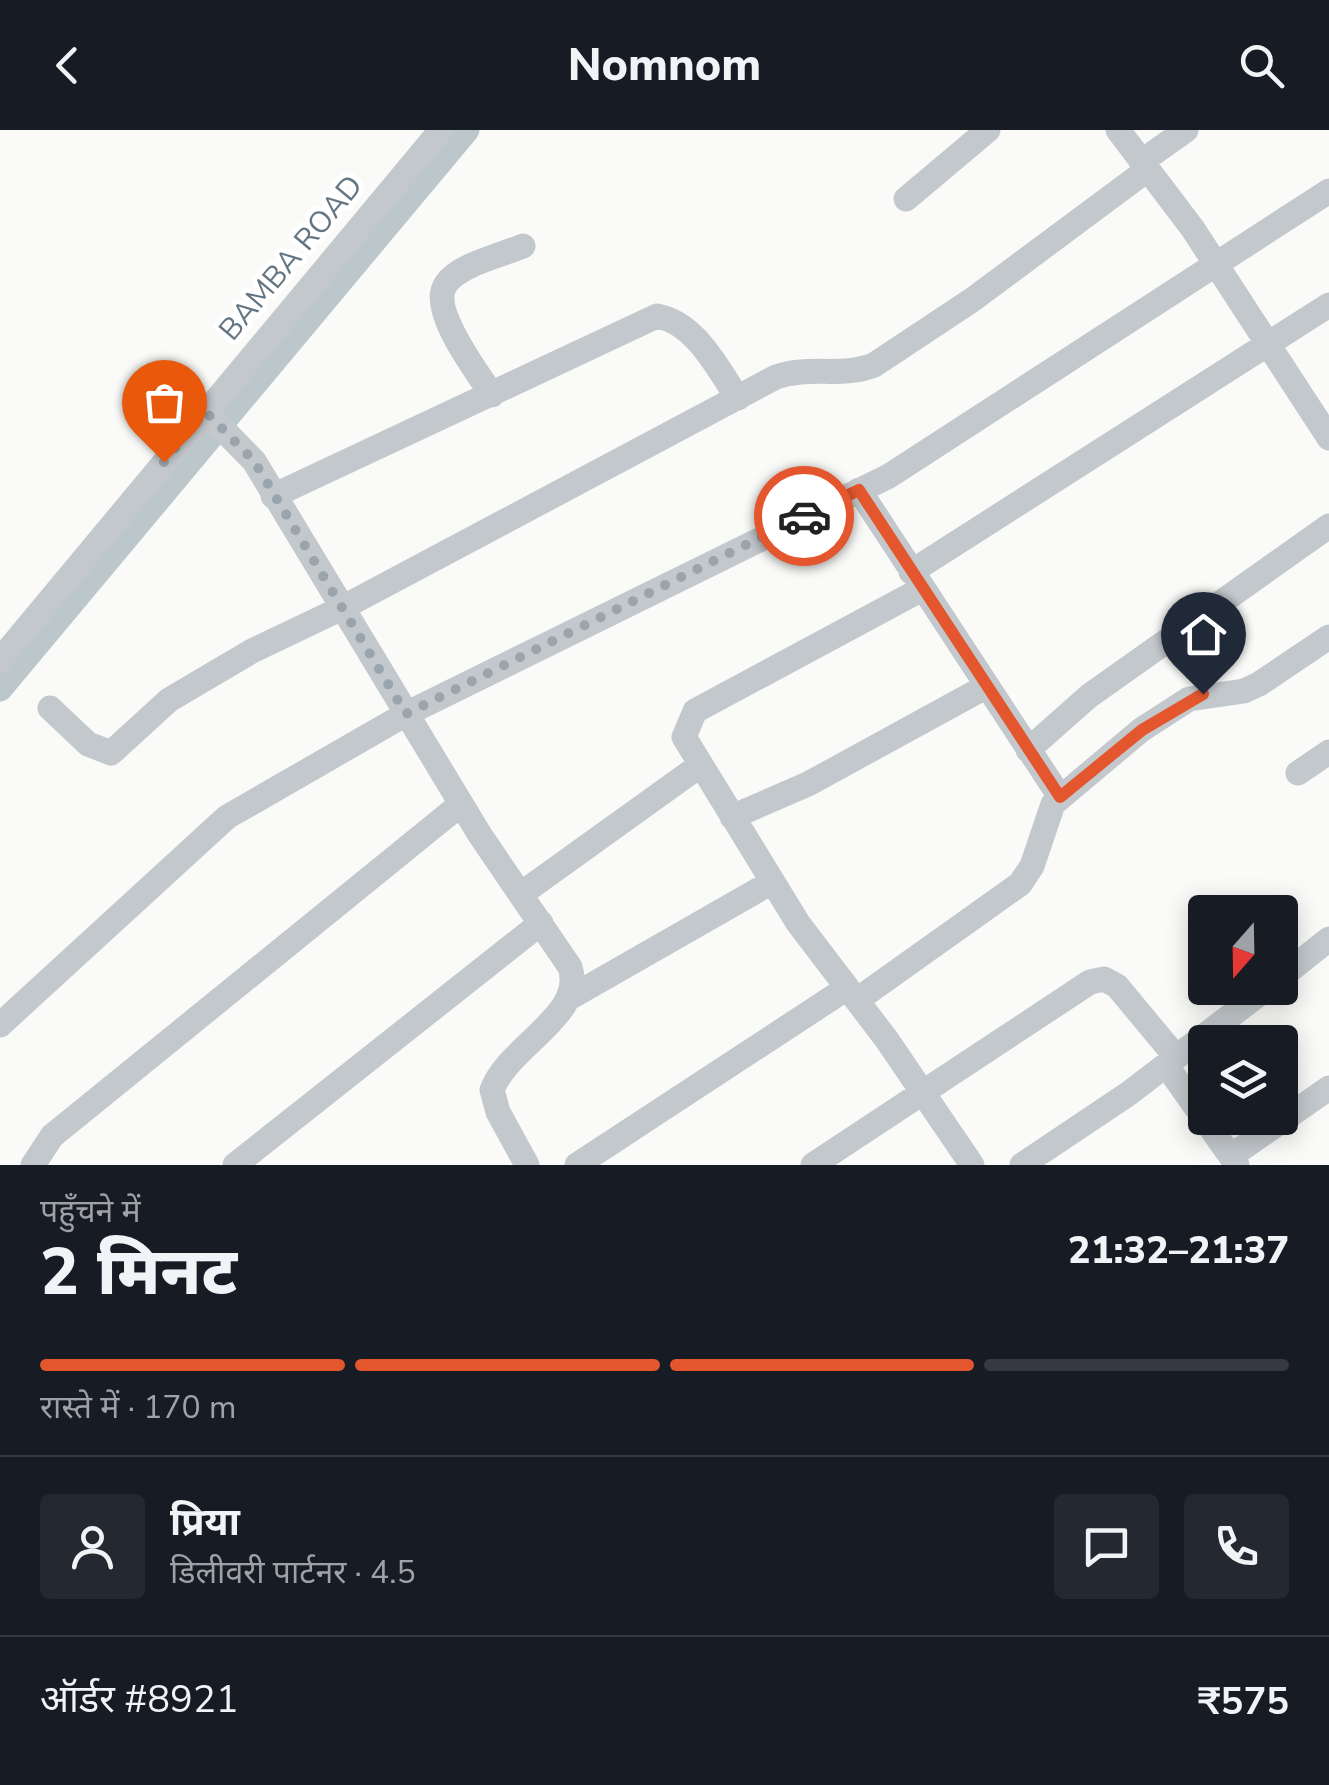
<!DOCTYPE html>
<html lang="hi">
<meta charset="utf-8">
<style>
body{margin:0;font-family:"Nunito Sans","Noto Sans Devanagari",sans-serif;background:#242831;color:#f1f3f6;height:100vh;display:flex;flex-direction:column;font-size:38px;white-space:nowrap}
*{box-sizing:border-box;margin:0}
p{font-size:32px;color:#9ea1a6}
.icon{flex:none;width:55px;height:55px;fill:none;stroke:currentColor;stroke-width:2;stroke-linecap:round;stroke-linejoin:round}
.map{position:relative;height:1035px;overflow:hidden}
.details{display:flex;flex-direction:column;background:#171b24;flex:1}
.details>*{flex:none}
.needle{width:65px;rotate:200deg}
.buttons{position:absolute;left:1188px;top:765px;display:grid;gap:20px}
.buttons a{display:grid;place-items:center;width:110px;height:110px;border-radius:10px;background:#171b24;box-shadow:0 5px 25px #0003;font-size:50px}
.pin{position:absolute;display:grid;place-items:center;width:85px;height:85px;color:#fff;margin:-102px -42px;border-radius:50% 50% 50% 0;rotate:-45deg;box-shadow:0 0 10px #0007}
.pin .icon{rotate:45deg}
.courier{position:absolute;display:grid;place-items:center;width:100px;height:100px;margin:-50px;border:8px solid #e4572e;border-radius:50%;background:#fff;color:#222;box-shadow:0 2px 12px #0007}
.head em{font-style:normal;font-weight:800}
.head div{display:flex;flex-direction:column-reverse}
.head{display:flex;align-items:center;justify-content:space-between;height:170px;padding:0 40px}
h1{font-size:65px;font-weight:800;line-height:75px}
.bar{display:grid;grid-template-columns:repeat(4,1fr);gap:15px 10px;align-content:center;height:120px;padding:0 40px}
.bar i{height:12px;border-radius:8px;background:#363941}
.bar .current{background:#e4572e}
.bar p{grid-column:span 4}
.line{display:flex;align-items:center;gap:25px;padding:0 40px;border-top:2px solid #363941}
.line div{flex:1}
.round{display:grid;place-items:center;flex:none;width:105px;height:105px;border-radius:10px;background:#242831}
header{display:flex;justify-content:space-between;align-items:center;height:130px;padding:0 40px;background:#171b24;font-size:45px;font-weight:800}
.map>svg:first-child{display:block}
</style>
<header><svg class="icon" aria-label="back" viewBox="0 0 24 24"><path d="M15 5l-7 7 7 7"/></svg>Nomnom<svg class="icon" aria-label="search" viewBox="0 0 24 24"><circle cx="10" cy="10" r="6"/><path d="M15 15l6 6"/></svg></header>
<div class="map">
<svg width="1329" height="1035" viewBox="0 0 1329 1035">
<rect width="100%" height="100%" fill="#fafaf8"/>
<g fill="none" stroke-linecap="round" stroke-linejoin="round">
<path stroke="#bbc7cb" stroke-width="25" d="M 0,559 L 467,0"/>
<path stroke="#c3c8cc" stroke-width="25" d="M 1118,0 L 1193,99 L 1329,308
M 1141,32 L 1186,0
M 906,69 L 988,0
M 492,265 C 478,243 428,179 446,154 C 458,135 502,125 523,116
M 205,281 L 254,331 L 480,705 L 570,837 C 586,885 509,915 492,960 L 498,982 L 527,1035
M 859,360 L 1060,667
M 273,366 L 657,186 C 696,193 717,238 738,268
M 911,442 L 1329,175
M 922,459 L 695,581 L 684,607 L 798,793 L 887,910 L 972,1035
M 0,530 L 441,0
M 50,578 L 88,614 L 111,623 L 169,570 L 252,521 L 340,479 L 776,247 C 810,235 841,248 874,235 L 972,170 L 1147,40
M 1028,620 L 1089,566 L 1329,396
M 1298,643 L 1329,622
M 732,687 L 808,654 L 987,556
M 521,764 L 699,636
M 1280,848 L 1329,809
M 571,867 L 772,752
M 857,870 L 1020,754 L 1032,736 L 1053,674 L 1141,600 L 1189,569 L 1244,561 L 1259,554 L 1329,507
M 0,895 L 227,687 L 406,584 L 889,346 L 1329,61
M 1166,935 L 1237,1035
M 1231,1026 L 1329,958
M 33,1035 L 52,1006 L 461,674
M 235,1035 L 541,793
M 577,1035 L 847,858
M 813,1035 L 1090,852 L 1104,849 L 1117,856 L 1176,927
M 1022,1035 L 1128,964 L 1267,858"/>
</g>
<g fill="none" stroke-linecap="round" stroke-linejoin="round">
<path stroke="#99a4ac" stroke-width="10" stroke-dasharray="0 18" d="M 164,332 L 205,281 L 254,331 L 406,584 L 804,386"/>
<path stroke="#e4572e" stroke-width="12" d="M 804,386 L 859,360 L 1060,667 L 1142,600 L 1203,564"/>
</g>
<g text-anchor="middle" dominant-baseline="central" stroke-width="10" stroke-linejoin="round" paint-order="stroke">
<g font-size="30" fill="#657683" stroke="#fff">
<text transform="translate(291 128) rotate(-50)">BAMBA ROAD</text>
</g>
</g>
</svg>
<div class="buttons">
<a><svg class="needle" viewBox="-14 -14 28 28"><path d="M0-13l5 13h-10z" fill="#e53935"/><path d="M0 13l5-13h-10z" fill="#9ea1a6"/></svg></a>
<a><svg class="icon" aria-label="layers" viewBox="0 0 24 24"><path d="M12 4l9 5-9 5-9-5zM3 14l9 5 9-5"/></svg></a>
</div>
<div class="pin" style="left:164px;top:332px;background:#ea580c"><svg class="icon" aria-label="bag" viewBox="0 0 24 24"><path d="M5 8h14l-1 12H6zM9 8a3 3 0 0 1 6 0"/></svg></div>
<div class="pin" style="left:1203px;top:564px;background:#1f2937"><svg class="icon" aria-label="home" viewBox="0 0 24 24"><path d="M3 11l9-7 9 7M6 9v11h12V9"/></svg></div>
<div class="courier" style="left:804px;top:386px"><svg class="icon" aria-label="car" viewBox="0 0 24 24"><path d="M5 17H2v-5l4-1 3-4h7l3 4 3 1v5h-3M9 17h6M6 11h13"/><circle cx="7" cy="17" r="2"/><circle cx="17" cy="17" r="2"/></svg></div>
</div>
<section class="details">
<div class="head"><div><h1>2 मिनट</h1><p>पहुँचने में</p></div><em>21:32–21:37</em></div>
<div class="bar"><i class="current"></i><i class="current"></i><i class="current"></i><i></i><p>रास्ते में · 170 m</p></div>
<div class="line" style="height:180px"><a class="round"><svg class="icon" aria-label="person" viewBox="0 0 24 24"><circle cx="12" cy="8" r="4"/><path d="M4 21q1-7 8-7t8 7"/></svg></a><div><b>प्रिया</b><p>डिलीवरी पार्टनर · 4.5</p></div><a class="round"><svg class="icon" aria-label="chat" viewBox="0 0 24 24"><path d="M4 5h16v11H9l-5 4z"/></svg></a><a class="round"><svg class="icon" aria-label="phone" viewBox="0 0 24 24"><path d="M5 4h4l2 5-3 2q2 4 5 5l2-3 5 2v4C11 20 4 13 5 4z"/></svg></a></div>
<div class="line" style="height:130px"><div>ऑर्डर #8921</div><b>₹575</b></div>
</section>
